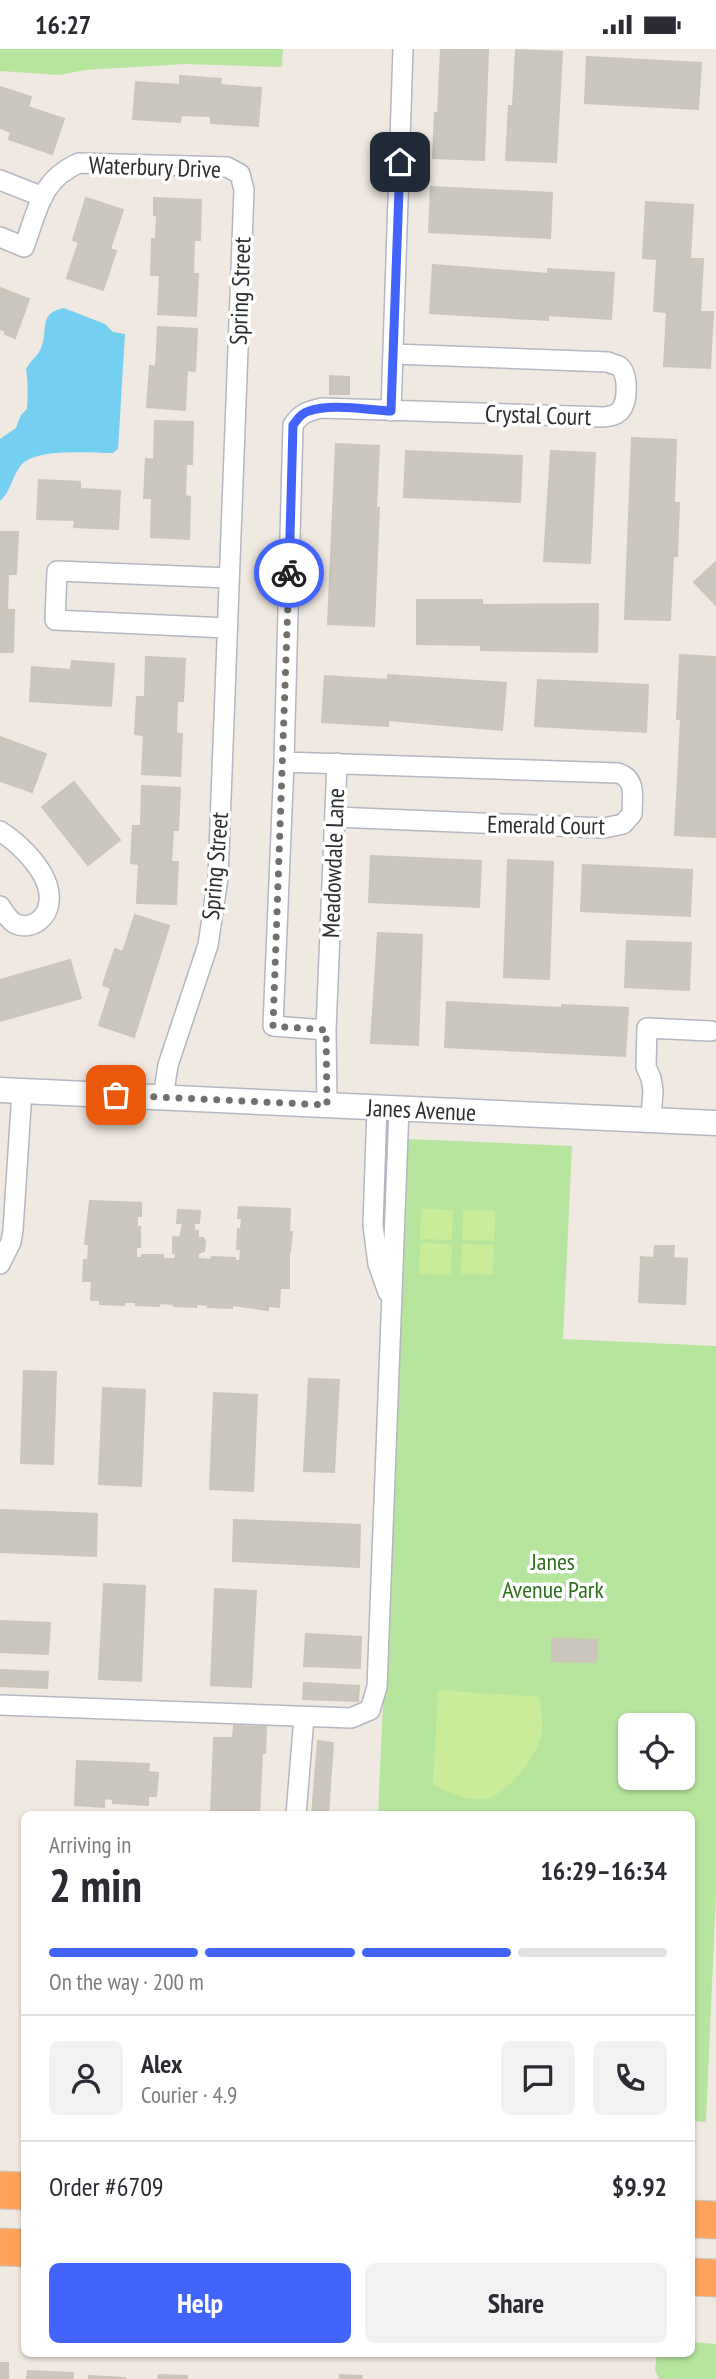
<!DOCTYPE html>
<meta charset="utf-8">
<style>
body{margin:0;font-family:"PT Sans Narrow",sans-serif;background:#f2f2f3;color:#2b2b33;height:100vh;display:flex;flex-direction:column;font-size:26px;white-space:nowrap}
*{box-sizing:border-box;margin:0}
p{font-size:23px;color:#7c7c81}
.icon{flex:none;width:38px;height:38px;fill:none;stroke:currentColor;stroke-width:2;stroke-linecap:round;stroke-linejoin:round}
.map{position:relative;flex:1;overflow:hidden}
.side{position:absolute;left:21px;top:1762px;width:674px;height:546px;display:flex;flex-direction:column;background:#fff;border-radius:10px;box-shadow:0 2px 5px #0004}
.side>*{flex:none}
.fabs{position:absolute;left:618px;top:1664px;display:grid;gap:14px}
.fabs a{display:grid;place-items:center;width:77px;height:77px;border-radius:10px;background:#fff;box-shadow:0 2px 5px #0004;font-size:35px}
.pin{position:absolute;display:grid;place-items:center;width:60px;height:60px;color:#fff;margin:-30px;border-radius:14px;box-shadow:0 4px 10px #0006}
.courier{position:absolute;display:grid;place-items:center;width:70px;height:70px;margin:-35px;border:5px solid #4264fb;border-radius:50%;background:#fff;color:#222;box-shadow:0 2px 9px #0007}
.head em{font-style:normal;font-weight:600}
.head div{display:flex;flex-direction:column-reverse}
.head{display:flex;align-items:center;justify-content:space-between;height:119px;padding:0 28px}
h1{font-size:46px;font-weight:600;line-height:52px}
.bar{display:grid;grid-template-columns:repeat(4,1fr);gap:10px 7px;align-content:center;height:84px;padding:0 28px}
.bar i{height:9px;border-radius:5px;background:#e1e1e2}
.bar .active{background:#4264fb}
.bar p{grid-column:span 4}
.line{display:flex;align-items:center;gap:18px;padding:0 28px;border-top:2px solid #e1e1e2}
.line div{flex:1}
.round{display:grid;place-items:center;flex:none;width:74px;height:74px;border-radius:10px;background:#f2f2f3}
.cta{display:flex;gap:14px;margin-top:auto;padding:14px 28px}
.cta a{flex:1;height:80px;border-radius:10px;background:#4264fb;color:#fff;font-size:28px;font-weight:600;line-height:80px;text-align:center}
.cta a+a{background:#f2f2f3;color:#2b2b33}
.status{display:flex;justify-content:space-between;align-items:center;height:49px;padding:0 35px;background:#fff;direction:ltr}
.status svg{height:19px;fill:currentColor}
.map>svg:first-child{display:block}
</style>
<div class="status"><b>16:27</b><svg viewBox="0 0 49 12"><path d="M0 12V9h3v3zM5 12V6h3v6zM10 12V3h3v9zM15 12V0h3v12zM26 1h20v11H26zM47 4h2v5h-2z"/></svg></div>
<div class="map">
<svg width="716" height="2330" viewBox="0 0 716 2330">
<rect width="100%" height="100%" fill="#efe9e1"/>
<path fill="#b6e59e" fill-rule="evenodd" d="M 0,0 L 283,0 L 282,18 L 185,15 L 85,21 L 60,26 L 0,22 Z
M 408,1090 L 572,1097 L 563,1290 L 716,1297 L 716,1844 L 706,2073 L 691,2072 L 691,1766 L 378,1766 ZM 630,1676 L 682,1676 L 682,1729 L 630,1729 Z
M 691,2293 L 716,2295 L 716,2330 L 659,2330 L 655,2321 L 657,2305 L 691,2305 Z"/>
<path fill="#c9ec9a" d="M 421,1160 L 453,1161 L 452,1191 L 420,1190 Z
M 463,1161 L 495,1162 L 494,1192 L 462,1191 Z
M 420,1194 L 452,1195 L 451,1226 L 419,1225 Z
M 462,1195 L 494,1196 L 493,1226 L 461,1225 Z
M 438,1641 L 540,1648 C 541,1659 543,1671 542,1681 C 540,1704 512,1739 491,1748 C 473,1755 449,1744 433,1736 Z"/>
<path fill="#75cff0" d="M 64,259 L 105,275 L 113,283 L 125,285 L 118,400 L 113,404 C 90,404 38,399 22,415 C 12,426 11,443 0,452 L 0,390 L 16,379 L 21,366 L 27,360 C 28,351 28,328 26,321 C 29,312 35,310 39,303 C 51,283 35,265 64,259 Z"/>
<path fill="#cbc7bf" stroke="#cbc5ba" stroke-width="2" d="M 441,0 L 488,1 L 484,111 L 433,109 L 435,64 L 438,64 Z
M 516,1 L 562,3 L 556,113 L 506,111 L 509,57 L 513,57 Z
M 587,8 L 701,14 L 698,60 L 585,54 Z
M 180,27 L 221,30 L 220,36 L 261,39 L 258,77 L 211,74 L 211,67 L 181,66 L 180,73 L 133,70 L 136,33 L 180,36 Z
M 0,38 L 31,48 L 28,58 L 64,70 L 52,105 L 9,90 L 11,83 L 0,79 Z
M 431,138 L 552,144 L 550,189 L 429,183 Z
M 86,149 L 123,161 L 110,200 L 116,202 L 103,241 L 67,229 L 79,193 L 73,191 Z
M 154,149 L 201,151 L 200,191 L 194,191 L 193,225 L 198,225 L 196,267 L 158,265 L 160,226 L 151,226 L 152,190 L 156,190 L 157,166 L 154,166 Z
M 646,153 L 693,156 L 690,210 L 703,210 L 700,263 L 713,263 L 710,319 L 664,317 L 667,263 L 654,262 L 657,210 L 643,209 Z
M 433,216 L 548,225 L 548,220 L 614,224 L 611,270 L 548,266 L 548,271 L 430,264 Z
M 0,239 L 29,250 L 15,289 L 5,285 L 6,282 L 0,280 Z
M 158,278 L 197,280 L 195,322 L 187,321 L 185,361 L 147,358 L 150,317 L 156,318 Z
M 330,327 L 349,328 L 349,345 L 330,345 Z
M 155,372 L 193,373 L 192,415 L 186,415 L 185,447 L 190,448 L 189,490 L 151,488 L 152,449 L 144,449 L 146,410 L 154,411 Z
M 632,389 L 676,391 L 674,454 L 679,454 L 677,507 L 673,507 L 670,571 L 625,570 Z
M 336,395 L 379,397 L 376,459 L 379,459 L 374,577 L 328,575 Z
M 406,402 L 522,407 L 520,453 L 404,448 Z
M 551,402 L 595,404 L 590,514 L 544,512 Z
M 39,431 L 80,433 L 80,440 L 120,442 L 118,480 L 74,478 L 75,471 L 37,470 Z
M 0,483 L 18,483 L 16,525 L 8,525 L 7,561 L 14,561 L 13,603 L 0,603 Z
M 716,513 L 716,556 L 694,533 Z
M 417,551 L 482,551 L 482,556 L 598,555 L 597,603 L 481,601 L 481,596 L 417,595 Z
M 680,606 L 716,608 L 716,788 L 675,786 L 681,670 L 677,670 Z
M 146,608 L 185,610 L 183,652 L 177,652 L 176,684 L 182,685 L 180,727 L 142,725 L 144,686 L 135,685 L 137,648 L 145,648 Z
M 72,612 L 114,615 L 111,657 L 30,652 L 32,618 L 71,621 Z
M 388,626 L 506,634 L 502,681 L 388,671 L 388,677 L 322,673 L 325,627 L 388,631 Z
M 538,631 L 648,636 L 646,683 L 535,677 Z
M 0,688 L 46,705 L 32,743 L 0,732 Z
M 74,733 L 120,791 L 88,816 L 42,758 Z
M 142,737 L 180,739 L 178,781 L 173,781 L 171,813 L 178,813 L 176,855 L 137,854 L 139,815 L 131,814 L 133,777 L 141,777 Z
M 371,807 L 481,812 L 479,858 L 369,853 Z
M 508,811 L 553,813 L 549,930 L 504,928 Z
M 583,816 L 692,821 L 690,867 L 581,862 Z
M 135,866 L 169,877 L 134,988 L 99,976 L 111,939 L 103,936 L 115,900 L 123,903 Z
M 378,884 L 422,886 L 418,996 L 371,994 Z
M 627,892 L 691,894 L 689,941 L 625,938 Z
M 70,911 L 81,949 L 0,972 L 0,931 Z
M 447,953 L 562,959 L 562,956 L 628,959 L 625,1007 L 445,998 Z
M 90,1152 L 141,1154 L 141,1167 L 137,1167 L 137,1178 L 140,1178 L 140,1198 L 136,1198 L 136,1209 L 142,1209 L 142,1206 L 163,1206 L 163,1210 L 175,1210 L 176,1204 L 173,1204 L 173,1188 L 180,1189 L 183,1174 L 177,1174 L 178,1161 L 200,1162 L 199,1174 L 194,1174 L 194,1182 L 198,1182 L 198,1189 L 203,1189 L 205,1192 L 204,1202 L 198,1204 L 198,1210 L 211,1211 L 212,1208 L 235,1209 L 235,1212 L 240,1212 L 241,1200 L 237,1200 L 238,1180 L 241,1180 L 242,1169 L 238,1169 L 239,1158 L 290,1160 L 289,1183 L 292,1183 L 290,1202 L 289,1202 L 289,1239 L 280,1239 L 279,1258 L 268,1257 L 268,1261 L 232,1256 L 232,1259 L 208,1258 L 208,1256 L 196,1255 L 196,1258 L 174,1257 L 174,1255 L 159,1254 L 159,1257 L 136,1256 L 136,1253 L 124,1253 L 124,1256 L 100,1255 L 100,1251 L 91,1251 L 92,1232 L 83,1232 L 84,1211 L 88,1211 L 89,1195 L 85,1195 Z
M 655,1197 L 674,1197 L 673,1209 L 687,1210 L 685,1255 L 639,1253 L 641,1208 L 654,1209 Z
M 24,1322 L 56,1323 L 53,1415 L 21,1414 Z
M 309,1330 L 339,1331 L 334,1423 L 304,1422 Z
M 103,1339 L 145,1341 L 141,1437 L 99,1435 Z
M 214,1344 L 257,1346 L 253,1442 L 210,1440 Z
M 1,1461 L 97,1465 L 96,1507 L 0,1503 Z
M 234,1471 L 360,1476 L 359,1518 L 233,1512 Z
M 104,1535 L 145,1537 L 141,1632 L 99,1630 Z
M 215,1540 L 256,1542 L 251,1638 L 211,1636 Z
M 0,1572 L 50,1574 L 48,1605 L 0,1603 Z
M 306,1585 L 361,1588 L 360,1619 L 304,1617 Z
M 552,1589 L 597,1591 L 596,1613 L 552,1612 Z
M 0,1621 L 48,1623 L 47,1639 L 0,1637 Z
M 304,1634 L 359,1637 L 358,1652 L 303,1650 Z
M 234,1677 L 266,1678 L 265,1704 L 262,1704 L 259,1766 L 211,1766 L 214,1689 L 233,1689 Z
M 318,1692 L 333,1694 L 328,1766 L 312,1766 Z
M 77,1712 L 149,1715 L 148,1723 L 158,1724 L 156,1747 L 148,1747 L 148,1756 L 113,1754 L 113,1750 L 104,1749 L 104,1758 L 75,1756 Z
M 0,2314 L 8,2314 L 8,2330 L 0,2330 Z
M 28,2322 L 73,2324 L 73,2330 L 27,2330 Z
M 159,2326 L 187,2327 L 187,2330 L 158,2330 Z
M 340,2326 L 362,2327 L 362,2330 L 340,2330 Z
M 89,2327 L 125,2329 L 125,2330 L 89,2330 Z"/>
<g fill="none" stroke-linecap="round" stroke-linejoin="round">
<g stroke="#b4b7c1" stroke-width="22">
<path id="minor" d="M 0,131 L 43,148
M 0,188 L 24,198 C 38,161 40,131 79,114 L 227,118 L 240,125 L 244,141 L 218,829 L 208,896 L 168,1016 L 163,1049
M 391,362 L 403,0
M 227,579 L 55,571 L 57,522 L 229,529
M 284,713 L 273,977 L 326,981
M 335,768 L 604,779 L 623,775 L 632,765 C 632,748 637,730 618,724 L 284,713 L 293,376 C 301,364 308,362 322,359 L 604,368 C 610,367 615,367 620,362 C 628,353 629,325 619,317 C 615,315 611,315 608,313 L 394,305
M 0,782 C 20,795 52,825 49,852 C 48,869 31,883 14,874 C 8,870 4,863 0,857
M 327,1056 L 326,981 L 337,714
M 377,1058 L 373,1176 L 378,1215 L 388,1243
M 651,1071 L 653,1041 L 651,1029 L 646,1018 L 647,979 L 711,982
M 0,1215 L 11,1193 L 13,1181 L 22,1042
M 0,1656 L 351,1669 L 370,1661 L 377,1638 L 399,1059
M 296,1766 L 304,1668"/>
</g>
<g stroke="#b4b7c1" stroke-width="27">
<g id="tertiary">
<path id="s1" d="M 0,1041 L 716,1074"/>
</g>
</g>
<g stroke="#c9c9c9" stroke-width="39">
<path id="motorway" d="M 0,2141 L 24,2142
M 691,2170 L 716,2171
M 0,2198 L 24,2199
M 691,2228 L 716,2229"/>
</g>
<use href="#minor" stroke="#fff" stroke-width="19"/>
<use href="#tertiary" stroke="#fff" stroke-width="24"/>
<use href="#motorway" stroke="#ffa35c" stroke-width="37"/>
</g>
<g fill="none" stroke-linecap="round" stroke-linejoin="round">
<path stroke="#726f6d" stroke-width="7" stroke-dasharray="0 12.6" d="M 116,1046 L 327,1056 L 326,981 L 273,977 L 289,524"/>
<path stroke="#4264fb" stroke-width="9" d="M 289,524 L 293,376 C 298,370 301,364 309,362 C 331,354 368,361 391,362 L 400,113"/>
</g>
<g text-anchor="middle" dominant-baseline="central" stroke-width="7" stroke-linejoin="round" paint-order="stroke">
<g font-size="24" fill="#2e2e2e" stroke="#fff">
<text transform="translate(155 118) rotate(2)">Waterbury Drive</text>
<text transform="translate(240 242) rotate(-88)">Spring Street</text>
<text transform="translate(538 366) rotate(2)">Crystal Court</text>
<text transform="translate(546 776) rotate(1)">Emerald Court</text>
<text transform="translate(333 814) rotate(-88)">Meadowdale Lane</text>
<text transform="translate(215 817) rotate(-85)">Spring Street</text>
<text stroke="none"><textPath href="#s1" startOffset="422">Janes Avenue</textPath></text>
</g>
<g font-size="24" fill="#2c6e1b" stroke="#fff">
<text x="553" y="1512">Janes<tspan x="553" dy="28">Avenue Park</tspan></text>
</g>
</g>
</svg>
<div class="fabs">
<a><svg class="icon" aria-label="locate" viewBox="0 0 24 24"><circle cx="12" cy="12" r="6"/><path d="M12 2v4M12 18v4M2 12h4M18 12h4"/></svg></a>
</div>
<div class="pin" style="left:116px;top:1046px;background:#ea580c"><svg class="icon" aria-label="bag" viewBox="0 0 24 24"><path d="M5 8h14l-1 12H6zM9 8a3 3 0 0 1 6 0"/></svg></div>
<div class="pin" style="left:400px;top:113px;background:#1f2937"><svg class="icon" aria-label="home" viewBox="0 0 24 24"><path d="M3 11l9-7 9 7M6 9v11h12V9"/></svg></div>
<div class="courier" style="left:289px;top:524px"><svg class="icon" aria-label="bike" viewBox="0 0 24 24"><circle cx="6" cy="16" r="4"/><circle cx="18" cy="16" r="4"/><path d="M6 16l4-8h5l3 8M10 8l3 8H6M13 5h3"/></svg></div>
<section class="side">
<div class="head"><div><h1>2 min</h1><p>Arriving in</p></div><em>16:29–16:34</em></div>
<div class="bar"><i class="active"></i><i class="active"></i><i class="active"></i><i></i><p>On the way · 200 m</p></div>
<div class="line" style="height:126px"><a class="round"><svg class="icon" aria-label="person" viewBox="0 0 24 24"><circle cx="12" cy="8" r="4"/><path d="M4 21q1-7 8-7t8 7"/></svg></a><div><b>Alex</b><p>Courier · 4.9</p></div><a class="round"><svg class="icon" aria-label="chat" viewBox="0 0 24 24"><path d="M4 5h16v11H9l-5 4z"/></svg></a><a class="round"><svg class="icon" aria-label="phone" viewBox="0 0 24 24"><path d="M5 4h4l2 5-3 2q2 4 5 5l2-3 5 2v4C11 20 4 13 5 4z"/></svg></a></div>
<div class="line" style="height:91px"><div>Order #6709</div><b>$9.92</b></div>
<div class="cta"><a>Help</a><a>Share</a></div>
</section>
</div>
